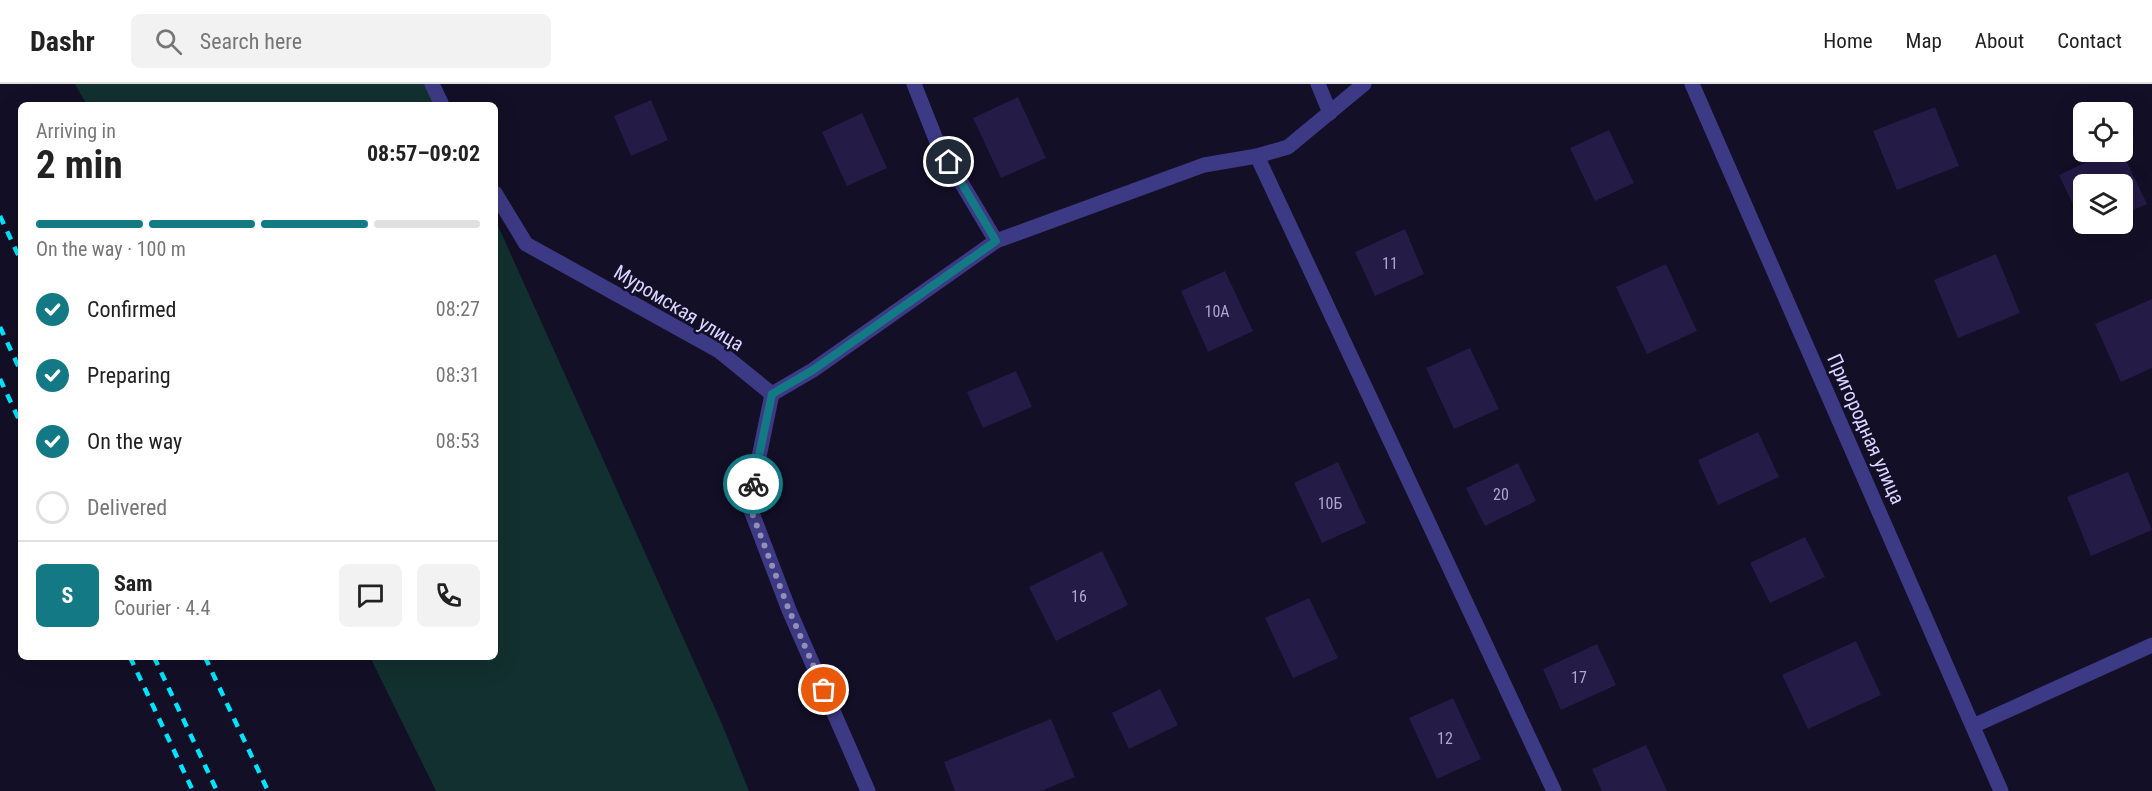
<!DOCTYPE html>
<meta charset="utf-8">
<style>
body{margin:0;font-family:"Roboto Condensed",sans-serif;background:#f2f2f2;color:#222;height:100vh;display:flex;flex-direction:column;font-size:22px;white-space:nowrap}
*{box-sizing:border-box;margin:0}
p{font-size:20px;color:#767676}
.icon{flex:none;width:33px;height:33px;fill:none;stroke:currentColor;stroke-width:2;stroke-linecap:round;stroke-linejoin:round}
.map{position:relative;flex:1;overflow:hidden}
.panel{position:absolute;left:18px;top:18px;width:480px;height:558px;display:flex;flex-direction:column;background:#fff;border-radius:9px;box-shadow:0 6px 24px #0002}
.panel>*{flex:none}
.controls{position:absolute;left:2073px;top:18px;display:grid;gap:12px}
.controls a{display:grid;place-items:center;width:60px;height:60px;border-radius:9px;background:#fff;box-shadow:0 6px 24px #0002;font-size:30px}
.pin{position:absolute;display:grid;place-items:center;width:51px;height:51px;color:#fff;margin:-26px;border:3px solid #fff;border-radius:50%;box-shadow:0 2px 6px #0007}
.courier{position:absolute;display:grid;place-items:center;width:60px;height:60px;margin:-30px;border:4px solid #137a85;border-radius:50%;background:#fff;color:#222;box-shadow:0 2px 8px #0007}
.headline em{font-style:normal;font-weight:700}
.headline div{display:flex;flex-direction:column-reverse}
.headline{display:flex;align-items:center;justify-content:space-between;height:102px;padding:0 18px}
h1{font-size:39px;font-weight:700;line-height:45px}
.bar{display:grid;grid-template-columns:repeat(4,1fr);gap:9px 6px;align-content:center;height:72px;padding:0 18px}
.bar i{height:8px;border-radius:4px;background:#e0e0e0}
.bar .on{background:#137a85}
.bar p{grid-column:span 4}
.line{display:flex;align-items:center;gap:15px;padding:0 18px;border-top:2px solid #e0e0e0}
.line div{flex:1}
.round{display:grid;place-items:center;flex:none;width:63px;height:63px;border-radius:9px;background:#f2f2f2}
ol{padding:0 18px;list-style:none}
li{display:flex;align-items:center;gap:18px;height:66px}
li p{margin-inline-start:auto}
li .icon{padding:6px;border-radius:50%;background:#137a85;color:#fff;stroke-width:4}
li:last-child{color:#767676}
li i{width:33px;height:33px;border:3px solid #e0e0e0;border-radius:50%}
header{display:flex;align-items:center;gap:36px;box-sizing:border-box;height:84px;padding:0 30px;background:#fff;border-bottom:2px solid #e0e0e0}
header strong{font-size:28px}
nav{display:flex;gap:33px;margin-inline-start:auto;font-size:21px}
.search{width:420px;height:54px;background:#f2f2f2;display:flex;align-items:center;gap:15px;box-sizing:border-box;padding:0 21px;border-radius:9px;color:#767676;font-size:22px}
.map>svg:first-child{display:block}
</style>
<header>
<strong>Dashr</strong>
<div class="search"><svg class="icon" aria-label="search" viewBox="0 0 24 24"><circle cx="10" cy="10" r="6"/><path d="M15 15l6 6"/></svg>Search here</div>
<nav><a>Home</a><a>Map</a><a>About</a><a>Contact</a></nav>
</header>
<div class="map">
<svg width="2152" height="707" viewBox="0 0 2152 707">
<rect width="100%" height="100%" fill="#130f26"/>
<path fill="#12302f" d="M 75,0 L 432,0 L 442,21 L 87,21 Z
M 495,135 L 722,640 L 749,707 L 436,707 L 370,573 L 495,573 Z"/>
<path fill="#241b47" d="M 1018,13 L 1046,74 L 1001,94 L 973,34 Z
M 651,16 L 668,56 L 631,72 L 614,32 Z
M 1935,23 L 1959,82 L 1897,106 L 1873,47 Z
M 862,29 L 887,84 L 847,102 L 822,48 Z
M 1609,46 L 1634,99 L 1595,117 L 1570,64 Z
M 2108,68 L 2122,68 L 2147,120 L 2122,131 L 2122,100 L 2084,100 L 2084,140 L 2105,140 L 2086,148 L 2059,91 Z
M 1405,145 L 1424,190 L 1375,212 L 1355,168 Z
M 1996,170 L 2020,229 L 1958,254 L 1934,196 Z
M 1666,180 L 1697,247 L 1647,270 L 1616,203 Z
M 1225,187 L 1253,247 L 1208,268 L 1181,207 Z
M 2152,215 L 2152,284 L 2121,298 L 2095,240 Z
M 1470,264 L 1499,325 L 1454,345 L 1426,284 Z
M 1016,287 L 1032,323 L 983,344 L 967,308 Z
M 1758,348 L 1779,393 L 1718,421 L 1698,376 Z
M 1338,378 L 1366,439 L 1322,459 L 1294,399 Z
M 1518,379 L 1536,417 L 1485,442 L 1466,404 Z
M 2128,388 L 2152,446 L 2091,472 L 2067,413 Z
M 1805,453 L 1825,493 L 1770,519 L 1750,479 Z
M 1102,467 L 1128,521 L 1056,557 L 1029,503 Z
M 1309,514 L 1338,574 L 1293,594 L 1265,534 Z
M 1856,557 L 1881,611 L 1808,645 L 1782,591 Z
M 1597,560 L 1616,601 L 1561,626 L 1543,585 Z
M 1160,605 L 1178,641 L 1129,665 L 1112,629 Z
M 1453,614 L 1481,675 L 1437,695 L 1409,634 Z
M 1051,635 L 1075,693 L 1041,707 L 955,707 L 944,678 Z
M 1646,661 L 1667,707 L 1602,707 L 1592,685 Z"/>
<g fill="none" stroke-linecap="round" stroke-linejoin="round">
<path stroke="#3d3a85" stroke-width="15" d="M 432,0 L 442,21
M 914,0 L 937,58 L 996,157
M 1318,0 L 1330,29
M 1692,0 L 2001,707
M 1257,72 L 1554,707
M 495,109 L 526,160 L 719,267 L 772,310
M 772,310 L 813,286 L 996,157 L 1204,81 L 1257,72 L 1288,63 L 1364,0
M 772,310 L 749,421 L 789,526 L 868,707
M 1973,642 L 2152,561"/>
<path stroke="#00e5ff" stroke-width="4.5" stroke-dasharray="9 8" stroke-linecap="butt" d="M 0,132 L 21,177
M 0,243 L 21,288
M 0,295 L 21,340
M 130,573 L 193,707
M 154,573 L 217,707
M 205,573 L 268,707"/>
</g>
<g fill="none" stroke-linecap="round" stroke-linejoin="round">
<path stroke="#948fb3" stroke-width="6" stroke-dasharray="0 10.8" d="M 753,400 L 749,421 L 789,526 L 824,606"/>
<path stroke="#137a85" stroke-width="8" d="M 753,400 L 772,310 L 813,286 L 996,157 L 949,78"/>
</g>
<g text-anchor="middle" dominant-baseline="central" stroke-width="5" stroke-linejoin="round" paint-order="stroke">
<g font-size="16" fill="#aca6d1">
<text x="1390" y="179">11</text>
<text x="1217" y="227">10А</text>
<text x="1501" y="410">20</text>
<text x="1330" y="419">10Б</text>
<text x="1079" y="512">16</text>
<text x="1579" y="593">17</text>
<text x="1445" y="654">12</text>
</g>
<g font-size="20" fill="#d9d4ff" stroke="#130f26">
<text transform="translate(679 224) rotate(31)">Муромская улица</text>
<text transform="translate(1866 345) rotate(66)">Пригородная улица</text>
</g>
</g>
</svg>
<div class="controls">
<a><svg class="icon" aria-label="locate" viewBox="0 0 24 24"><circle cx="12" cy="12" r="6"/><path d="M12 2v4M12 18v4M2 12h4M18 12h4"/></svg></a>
<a><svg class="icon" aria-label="layers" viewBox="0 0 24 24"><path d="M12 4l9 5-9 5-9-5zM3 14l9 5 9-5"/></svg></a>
</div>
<div class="pin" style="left:824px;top:606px;background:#ea580c"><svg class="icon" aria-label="bag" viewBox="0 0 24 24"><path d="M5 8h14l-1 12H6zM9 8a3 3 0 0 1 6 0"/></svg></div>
<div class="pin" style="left:949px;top:78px;background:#1f2937"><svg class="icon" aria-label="home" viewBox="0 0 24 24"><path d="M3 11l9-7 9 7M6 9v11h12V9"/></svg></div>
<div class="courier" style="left:753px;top:400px"><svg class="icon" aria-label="bike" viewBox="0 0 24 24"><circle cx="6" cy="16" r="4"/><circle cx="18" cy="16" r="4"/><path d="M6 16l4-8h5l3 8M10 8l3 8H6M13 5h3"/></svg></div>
<section class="panel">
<div class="headline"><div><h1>2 min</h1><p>Arriving in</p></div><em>08:57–09:02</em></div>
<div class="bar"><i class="on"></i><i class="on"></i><i class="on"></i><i></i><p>On the way · 100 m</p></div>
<ol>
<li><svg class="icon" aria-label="check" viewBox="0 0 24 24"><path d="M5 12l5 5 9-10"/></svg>Confirmed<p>08:27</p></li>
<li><svg class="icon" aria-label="check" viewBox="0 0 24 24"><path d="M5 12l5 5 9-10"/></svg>Preparing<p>08:31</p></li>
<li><svg class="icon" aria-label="check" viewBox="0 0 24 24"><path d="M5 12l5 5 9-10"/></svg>On the way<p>08:53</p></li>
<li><i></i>Delivered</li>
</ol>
<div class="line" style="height:108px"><b class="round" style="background:#137a85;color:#fff">S</b><div><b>Sam</b><p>Courier · 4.4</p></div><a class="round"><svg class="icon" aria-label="chat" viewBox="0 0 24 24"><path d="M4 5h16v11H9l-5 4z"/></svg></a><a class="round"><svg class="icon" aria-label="phone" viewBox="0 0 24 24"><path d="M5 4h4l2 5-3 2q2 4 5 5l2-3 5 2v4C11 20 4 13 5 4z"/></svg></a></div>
</section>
</div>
